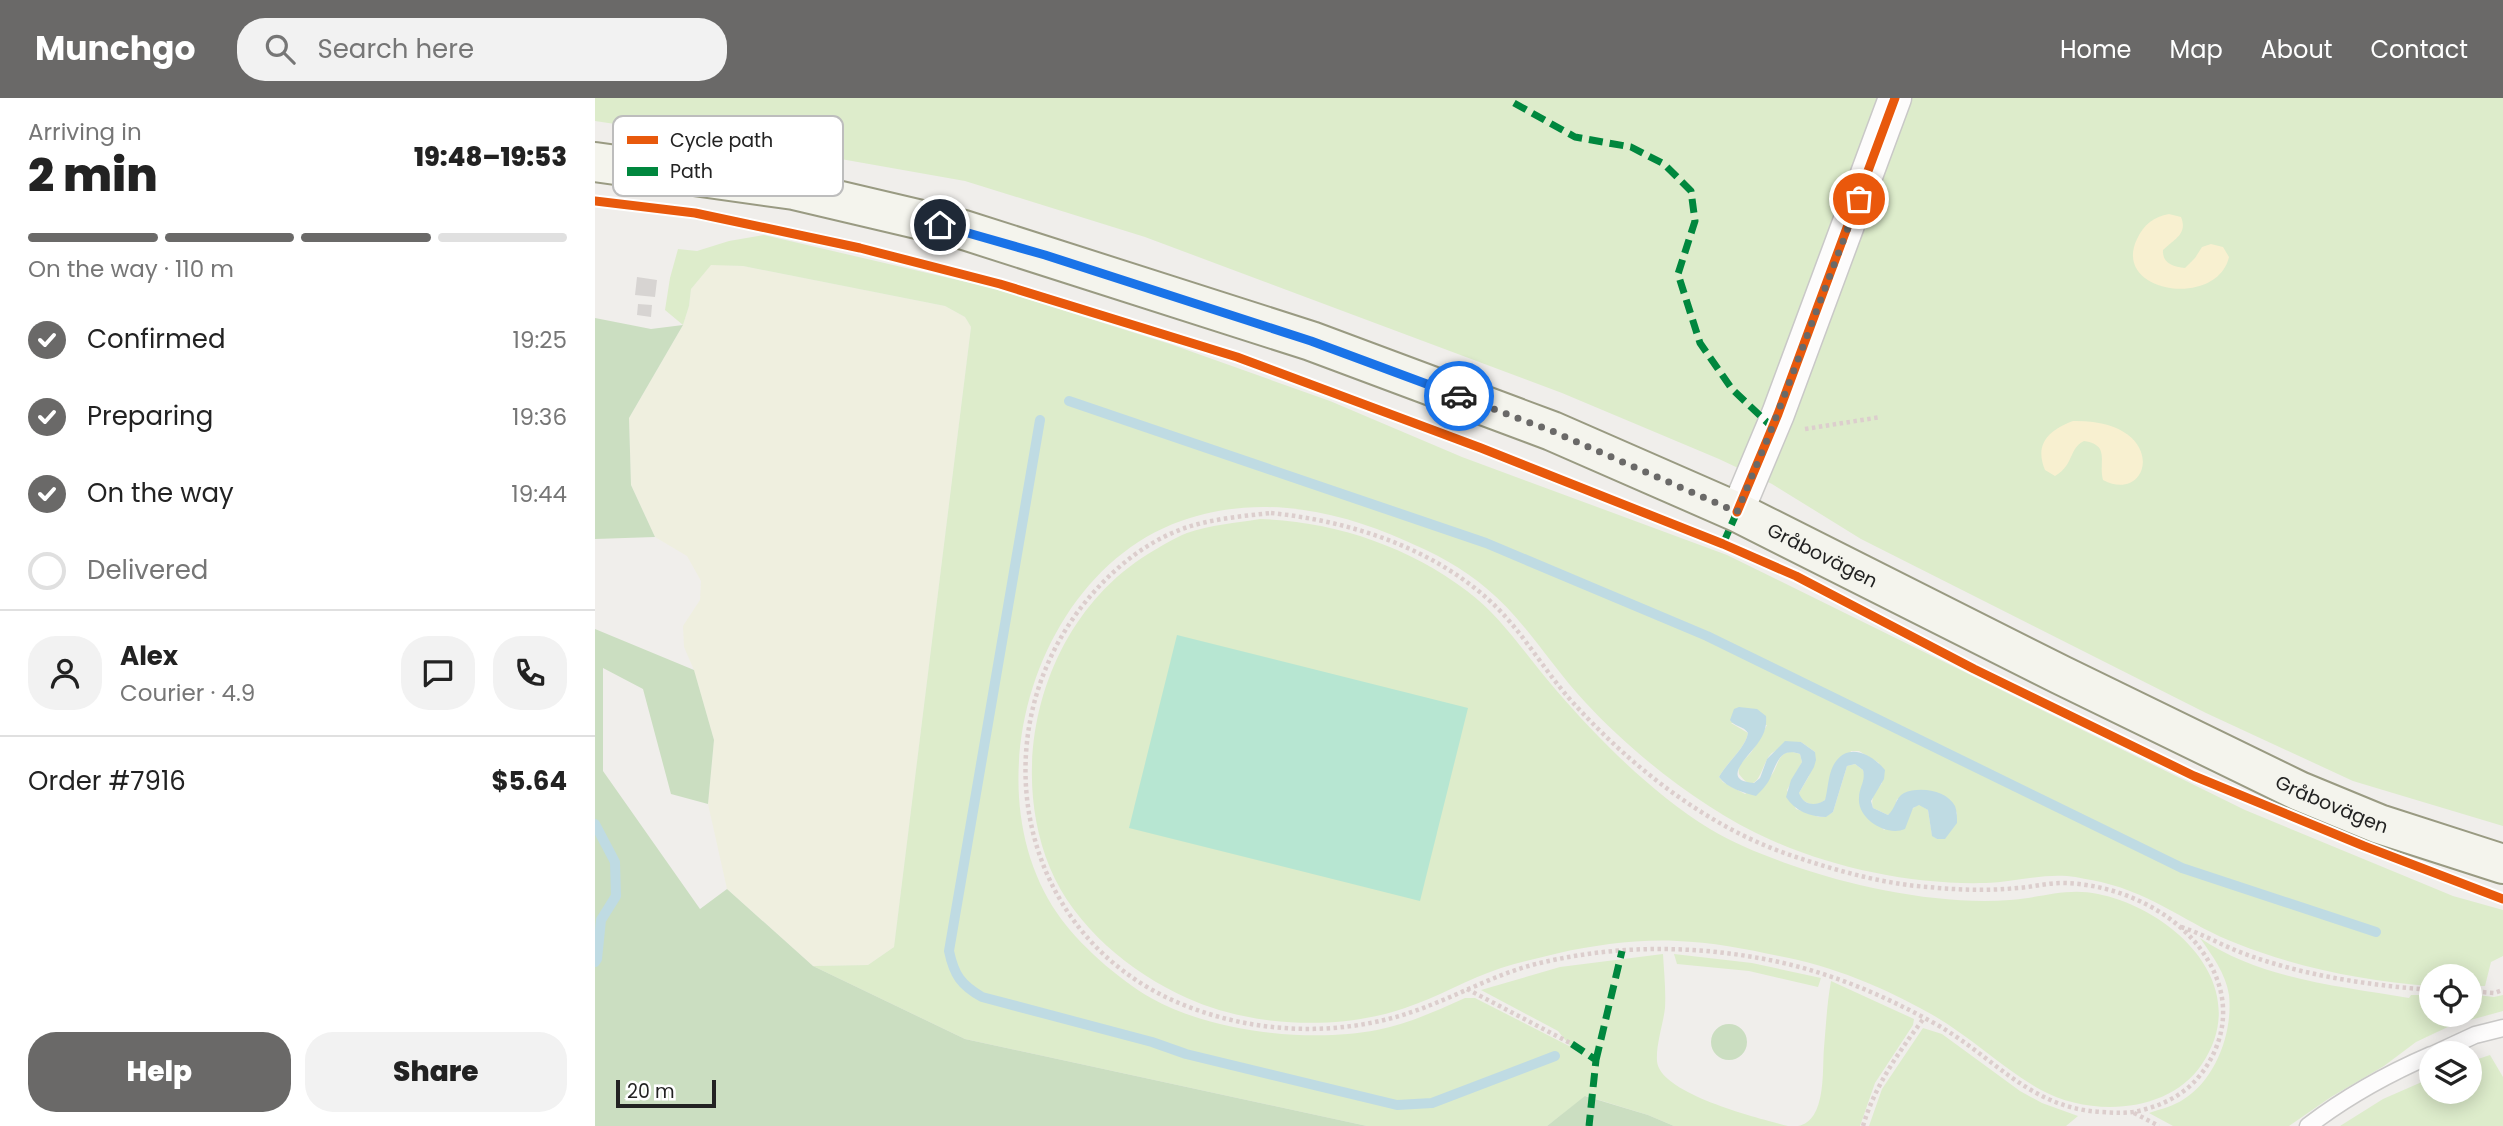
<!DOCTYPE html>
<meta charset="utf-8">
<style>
body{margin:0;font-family:Poppins,sans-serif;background:#f2f2f2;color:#222;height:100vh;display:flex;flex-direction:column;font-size:26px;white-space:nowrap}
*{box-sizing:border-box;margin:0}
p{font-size:23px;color:#767676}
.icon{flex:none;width:38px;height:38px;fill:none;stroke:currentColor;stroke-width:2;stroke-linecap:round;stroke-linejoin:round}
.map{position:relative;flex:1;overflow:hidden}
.sheet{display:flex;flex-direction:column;background:#fff;width:595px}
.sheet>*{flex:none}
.fabs{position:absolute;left:1824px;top:866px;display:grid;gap:14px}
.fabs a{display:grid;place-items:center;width:63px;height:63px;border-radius:50%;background:#fff;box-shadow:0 4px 18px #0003;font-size:35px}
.scale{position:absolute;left:21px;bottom:18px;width:100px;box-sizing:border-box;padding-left:7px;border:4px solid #222;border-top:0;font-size:19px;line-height:24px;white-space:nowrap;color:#222;-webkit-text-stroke:5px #fff;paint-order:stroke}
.pin{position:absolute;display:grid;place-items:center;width:60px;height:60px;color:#fff;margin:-30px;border:4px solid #fff;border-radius:50%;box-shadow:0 2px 7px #0007}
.courier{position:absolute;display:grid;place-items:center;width:70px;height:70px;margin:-35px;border:5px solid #1a73e8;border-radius:50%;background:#fff;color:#222;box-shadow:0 2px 9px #0007}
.summary em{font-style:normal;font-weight:800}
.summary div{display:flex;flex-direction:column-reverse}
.summary{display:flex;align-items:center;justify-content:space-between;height:119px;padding:0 28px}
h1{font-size:46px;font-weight:800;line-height:52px}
.bar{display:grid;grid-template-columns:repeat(4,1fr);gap:10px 7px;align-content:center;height:84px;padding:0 28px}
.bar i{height:9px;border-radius:5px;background:#e0e0e0}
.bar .on{background:#6a6968}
.bar p{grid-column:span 4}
.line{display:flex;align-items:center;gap:18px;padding:0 28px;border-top:2px solid #e0e0e0}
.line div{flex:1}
.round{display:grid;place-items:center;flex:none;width:74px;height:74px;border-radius:28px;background:#f2f2f2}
ol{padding:0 28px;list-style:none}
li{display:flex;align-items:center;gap:21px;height:77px}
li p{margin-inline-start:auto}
li .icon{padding:7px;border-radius:50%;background:#6a6968;color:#fff;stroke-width:4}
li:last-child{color:#767676}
li i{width:38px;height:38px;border:4px solid #e0e0e0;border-radius:50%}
.cta{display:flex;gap:14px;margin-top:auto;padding:14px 28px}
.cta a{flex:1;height:80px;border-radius:28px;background:#6a6968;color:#fff;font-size:28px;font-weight:800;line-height:80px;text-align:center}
.cta a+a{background:#f2f2f2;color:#222}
header{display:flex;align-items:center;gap:42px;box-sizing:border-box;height:98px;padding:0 35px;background:#6a6968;color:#fff}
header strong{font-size:33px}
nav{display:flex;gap:38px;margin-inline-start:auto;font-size:24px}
.search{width:490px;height:63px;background:#f2f2f2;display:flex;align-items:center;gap:18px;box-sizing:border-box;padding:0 24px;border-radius:28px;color:#767676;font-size:26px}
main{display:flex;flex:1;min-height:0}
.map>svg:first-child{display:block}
</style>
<header>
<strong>Munchgo</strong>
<div class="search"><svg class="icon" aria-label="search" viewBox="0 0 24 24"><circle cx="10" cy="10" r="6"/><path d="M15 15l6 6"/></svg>Search here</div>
<nav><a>Home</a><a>Map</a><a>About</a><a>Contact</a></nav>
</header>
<main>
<section class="sheet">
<div class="summary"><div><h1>2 min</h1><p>Arriving in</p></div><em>19:48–19:53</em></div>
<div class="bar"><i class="on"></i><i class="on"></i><i class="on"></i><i></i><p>On the way · 110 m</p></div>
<ol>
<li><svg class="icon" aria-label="check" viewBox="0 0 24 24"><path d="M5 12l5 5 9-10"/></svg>Confirmed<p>19:25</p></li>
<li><svg class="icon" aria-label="check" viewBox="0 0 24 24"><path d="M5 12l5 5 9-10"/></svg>Preparing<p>19:36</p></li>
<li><svg class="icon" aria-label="check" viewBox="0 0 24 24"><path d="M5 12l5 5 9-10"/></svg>On the way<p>19:44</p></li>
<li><i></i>Delivered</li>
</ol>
<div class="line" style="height:126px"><a class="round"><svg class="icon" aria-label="person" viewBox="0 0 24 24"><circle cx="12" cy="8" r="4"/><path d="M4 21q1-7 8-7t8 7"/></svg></a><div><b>Alex</b><p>Courier · 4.9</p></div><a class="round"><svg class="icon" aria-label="chat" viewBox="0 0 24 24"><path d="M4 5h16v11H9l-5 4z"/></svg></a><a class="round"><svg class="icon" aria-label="phone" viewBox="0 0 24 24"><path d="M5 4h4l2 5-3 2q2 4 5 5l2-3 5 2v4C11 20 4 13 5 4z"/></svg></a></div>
<div class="line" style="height:91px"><div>Order #7916</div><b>$5.64</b></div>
<div class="cta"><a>Help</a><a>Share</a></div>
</section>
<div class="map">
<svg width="1908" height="1028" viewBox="0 0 1908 1028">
<rect width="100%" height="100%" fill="#f0eeeb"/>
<path fill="#efefdf" d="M 116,166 L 148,168 L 350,208 L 370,219 L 376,229 L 299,849 L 273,867 L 218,868 L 132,791 L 113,706 L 119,642 L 99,572 L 89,549 L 88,528 L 105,502 L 106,483 L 92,458 L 60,439 L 36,387 L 34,320 L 88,227 L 94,208 L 96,191 Z"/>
<path fill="#ddeccb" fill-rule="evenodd" d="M 0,0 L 1908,0 L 1908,728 L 1758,683 L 1611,615 L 1266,441 L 1177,386 L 1124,361 L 967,295 L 550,139 L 370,83 L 195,52 L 0,23 Z
M 169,137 L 397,190 L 575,246 L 735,303 L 867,359 L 1132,457 L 1650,712 L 1858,798 L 1908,812 L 1908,858 L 1896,864 L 1890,888 L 1874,888 L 1874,878 L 1836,878 L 1836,888 C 1770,883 1704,870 1643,846 C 1593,827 1561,797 1506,784 C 1495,782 1483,779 1472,778 C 1446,776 1418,784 1391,785 C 1320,787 1241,771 1176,742 C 1110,713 1039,657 990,604 C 956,568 930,522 891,490 C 868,470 839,455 811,443 C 740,411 662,396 586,423 C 441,474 376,689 462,815 C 482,845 524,882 556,900 C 616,934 715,945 782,932 C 813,926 841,913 870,900 L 880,900 L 976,949 L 963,933 L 886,892 L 965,869 L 1068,856 C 1069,874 1071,892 1070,910 C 1068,927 1061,946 1062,963 C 1064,996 1166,1021 1193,1028 L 1079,1028 L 1053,1017 L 991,998 L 952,1028 L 772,1028 L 370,941 L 218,868 L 273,867 L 299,849 L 376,229 L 370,219 L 350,208 L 148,168 L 116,167 L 96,191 L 94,208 L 88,227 L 70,212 L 75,180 L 83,151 L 102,153 L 134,143 ZM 1136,625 L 1172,627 C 1167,636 1163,645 1157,653 C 1151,662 1142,664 1144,676 C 1163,702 1166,667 1175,657 C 1181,650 1196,648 1206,644 L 1220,654 L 1214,678 L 1204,695 L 1205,700 C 1214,707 1221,709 1230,702 L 1256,653 L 1264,653 L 1284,665 L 1287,685 C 1281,693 1275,699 1278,710 L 1293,717 L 1299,712 L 1302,701 C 1325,697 1354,687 1362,716 L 1342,741 L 1337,737 L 1333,712 L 1324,706 L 1289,732 L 1264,700 L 1270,679 L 1268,672 L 1260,666 L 1252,668 L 1238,714 L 1230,719 L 1224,719 L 1201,711 L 1192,692 L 1207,664 L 1205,656 C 1181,647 1185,670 1174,680 C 1167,686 1158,690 1150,696 L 1128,684 L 1124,679 C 1132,664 1150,651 1153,635 Z
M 665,421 C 738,423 813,448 872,493 C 908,520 932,559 961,592 C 1004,642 1058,696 1115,731 C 1140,746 1168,757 1196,767 C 1262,790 1345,807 1415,802 C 1445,800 1472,789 1503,796 C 1577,811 1660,887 1607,966 C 1574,1016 1495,1019 1446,992 C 1407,970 1375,938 1336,916 C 1288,889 1238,868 1184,858 C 1151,851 1116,844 1082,843 C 1043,841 1001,847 964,855 C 945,860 925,864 906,870 C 873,881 843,899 810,910 C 744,933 656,929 592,900 C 536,875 479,828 455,770 C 410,660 451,519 553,456 C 565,449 579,440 592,435 C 615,427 641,425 665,421 Z
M 1605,840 C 1665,881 1744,888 1814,900 L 1816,897 L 1836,897 L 1836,917 L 1874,917 L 1874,896 L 1899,899 L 1908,897 L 1908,913 L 1857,927 L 1821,944 L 1789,968 L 1736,999 L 1694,1028 L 1578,1028 L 1554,1015 C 1566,1011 1579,1008 1589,1001 C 1621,981 1638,934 1634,897 C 1631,876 1617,857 1605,840 Z
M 1079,856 L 1157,865 L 1226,880 L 1223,889 L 1154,873 L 1082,866 Z
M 1236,883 L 1319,921 L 1318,927 L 1280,985 L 1265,1028 L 1203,1028 C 1232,1023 1227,971 1229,950 C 1231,927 1232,905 1236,883 Z
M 1328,930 L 1347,936 L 1425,993 L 1447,1005 L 1483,1018 L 1471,1028 L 1274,1028 L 1287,991 Z
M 1895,957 L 1908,979 L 1908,1028 L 1745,1028 L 1788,1001 L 1836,980 L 1836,994 L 1874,994 L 1874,964 Z"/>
<path fill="#cbdec1" d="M 0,220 L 56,231 L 88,227 L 34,320 L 36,387 L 60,439 L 0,441 Z
M 0,531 L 99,572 L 119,642 L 113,706 L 76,696 L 48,591 L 8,570 L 8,673 L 105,811 L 132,791 L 218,868 L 370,941 L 772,1028 L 0,1028 Z
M1116 944a18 18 0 1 1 36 0a18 18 0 1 1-36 0Z
M 990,998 L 1053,1017 L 1079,1028 L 952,1028 Z"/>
<path fill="#f8f0d0" d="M 1574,116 L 1586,119 C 1593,136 1579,141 1568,152 C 1567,165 1578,169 1590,170 L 1600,160 L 1607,149 L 1616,146 L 1628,149 L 1634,159 C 1622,211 1516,195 1542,141 C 1549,126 1559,119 1574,116 Z
M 1478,323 C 1575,321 1557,408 1508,382 C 1503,364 1516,347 1489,343 C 1473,351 1480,366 1460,378 L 1450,372 C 1439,346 1454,332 1478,323 Z"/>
<path fill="#b7e6d2" d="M 582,537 L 873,610 L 825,803 L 534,730 Z"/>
<path fill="#bfdbe3" d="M 1144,609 L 1162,611 L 1171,618 C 1172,628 1169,637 1163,645 C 1156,656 1123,683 1159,685 L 1165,680 L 1172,661 L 1190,643 L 1206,644 L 1220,654 L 1221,662 L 1219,669 L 1204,695 C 1208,707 1220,709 1230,702 C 1233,691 1233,678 1238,668 C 1251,643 1276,655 1290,672 L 1289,681 L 1276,703 L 1278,710 L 1293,717 C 1301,710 1300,700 1309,695 C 1324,688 1352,692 1360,708 C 1362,713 1362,719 1362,725 L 1350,741 L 1342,741 L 1337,738 L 1333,712 L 1324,707 L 1318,710 L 1310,731 C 1292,739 1262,721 1264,700 C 1264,689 1271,683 1268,672 L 1260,666 L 1252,668 L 1238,714 L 1231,719 C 1215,719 1200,713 1191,699 L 1196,682 L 1207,664 L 1205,656 C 1186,649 1182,664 1176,678 C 1173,686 1167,692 1161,698 C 1149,695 1132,690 1124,679 C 1132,664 1150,651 1153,635 C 1149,628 1138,628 1135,622 L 1139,611 Z"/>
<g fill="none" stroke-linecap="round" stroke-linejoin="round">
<path stroke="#bfdbe3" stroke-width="10" d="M 474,303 L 891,445 L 1112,538 L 1587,770 L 1781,834
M 445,322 L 354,853 C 359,877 366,887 387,899 L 557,944 L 591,956 L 802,1007 L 837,1005 L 960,958
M 0,726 L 20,764 L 21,798 L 6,822 L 2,861 L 0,864"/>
</g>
<path fill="#d7d4d2" d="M 42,179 L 62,182 L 60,199 L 40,197 Z
M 43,206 L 57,207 L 56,219 L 42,217 Z"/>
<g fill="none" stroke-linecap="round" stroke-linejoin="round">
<g stroke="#c9c8c7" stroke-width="19">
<path id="lane" d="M 1839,956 L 1880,937 L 1908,930
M 1713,1028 C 1751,999 1792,976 1836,957"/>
</g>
<g stroke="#c9c8c7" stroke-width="35">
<path id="street" d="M 1142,414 L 1183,316 L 1300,0"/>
</g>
<g stroke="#999a82" stroke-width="42">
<g id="secondary">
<path id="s1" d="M 0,64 L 199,92 L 369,132 L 716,243 L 957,333 L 1142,414 L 1466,577 L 1704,693 L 1784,726 L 1908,766"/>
</g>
</g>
<path stroke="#dccecd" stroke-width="4.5" stroke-dasharray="3.5 3.5" stroke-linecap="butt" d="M 1210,331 L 1286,319
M 676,415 C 754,423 836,449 895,503 C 928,533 950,575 981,608 C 1041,673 1117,732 1201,759 C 1243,773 1289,786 1333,789 C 1363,792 1393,793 1423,790 C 1438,789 1452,785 1468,785 C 1530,786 1602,822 1623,884 C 1633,913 1628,943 1611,969 C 1597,991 1576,1004 1551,1011 C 1536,1016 1522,1015 1506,1014 C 1433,1010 1397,956 1337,924 C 1288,897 1238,876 1184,864 C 1105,847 1024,846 945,865 C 906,874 870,894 833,908 C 754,940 662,938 584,905 C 422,837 383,634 492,502 C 517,472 549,445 587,431 C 615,421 647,418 676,415 Z
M 1586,829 C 1608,836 1628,848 1650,856 C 1710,878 1773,887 1836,892
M 872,891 L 977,946
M 1874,893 L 1899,895 L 1908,892
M 1539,1015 L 1564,1028
M 1268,1028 C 1280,987 1304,954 1329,920"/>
<use href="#lane" stroke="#fdfcfc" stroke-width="16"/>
<use href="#street" stroke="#fdfcfc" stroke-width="32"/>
<use href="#secondary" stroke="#f4f4ed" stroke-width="38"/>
<path stroke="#00873e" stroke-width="7" stroke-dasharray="14 7" stroke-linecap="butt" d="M 919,5 L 980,39 L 1036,49 L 1069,66 L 1096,93 L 1100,123 L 1083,176 L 1105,245 L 1137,291 L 1177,329
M 1128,446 L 1142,414
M 977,946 L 1001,962 L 994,1028
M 1001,962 L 1027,853"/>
<g stroke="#fff" stroke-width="13">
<path id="cycleway" d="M 0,103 L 100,115 L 265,150 L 405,186 L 642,259 L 886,350 L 1128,446 L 1201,478 L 1379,571 L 1599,678 L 1769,748 L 1908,801
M 1142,414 L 1183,316 L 1300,0"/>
</g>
<use href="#cycleway" stroke="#e8590c" stroke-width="9"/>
</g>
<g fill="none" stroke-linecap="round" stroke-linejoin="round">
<path stroke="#6a6968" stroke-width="7" stroke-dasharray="0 12.6" d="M 864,298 L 957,333 L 1142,414 L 1177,330 L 1264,101"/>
<path stroke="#1a73e8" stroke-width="9" d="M 345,127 L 450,157 L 716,243 L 864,298"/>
</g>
<g text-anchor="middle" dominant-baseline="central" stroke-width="5" stroke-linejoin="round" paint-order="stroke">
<g font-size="19" fill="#222" stroke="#fff">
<text stroke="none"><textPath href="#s1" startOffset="1295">Gråbovägen</textPath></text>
<text stroke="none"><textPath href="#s1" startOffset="1862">Gråbovägen</textPath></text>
</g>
</g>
<rect x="18" y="18" width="230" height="80" rx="10" fill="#fff" stroke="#bdbdbd" stroke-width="2"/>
<rect x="32" y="38" width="31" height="8" fill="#e8590c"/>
<rect x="32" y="69" width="31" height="9" fill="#00873e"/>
<g font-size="19" fill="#222">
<text x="75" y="49">Cycle path</text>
<text x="75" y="80">Path</text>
</g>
</svg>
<div class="fabs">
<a><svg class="icon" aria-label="locate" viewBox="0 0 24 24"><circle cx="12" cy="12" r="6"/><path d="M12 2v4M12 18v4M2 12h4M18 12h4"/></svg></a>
<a><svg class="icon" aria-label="layers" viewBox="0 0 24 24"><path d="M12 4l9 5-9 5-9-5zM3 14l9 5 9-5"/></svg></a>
</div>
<div class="scale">20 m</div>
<div class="pin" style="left:1264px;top:101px;background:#ea580c"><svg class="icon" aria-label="bag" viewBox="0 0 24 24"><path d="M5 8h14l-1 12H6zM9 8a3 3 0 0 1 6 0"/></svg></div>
<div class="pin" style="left:345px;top:127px;background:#1f2937"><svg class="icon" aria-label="home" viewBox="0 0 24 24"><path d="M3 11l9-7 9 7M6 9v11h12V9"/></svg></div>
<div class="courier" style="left:864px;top:298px"><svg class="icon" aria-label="car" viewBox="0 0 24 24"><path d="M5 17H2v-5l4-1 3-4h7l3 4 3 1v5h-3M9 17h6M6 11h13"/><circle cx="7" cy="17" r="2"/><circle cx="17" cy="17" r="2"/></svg></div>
</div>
</main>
